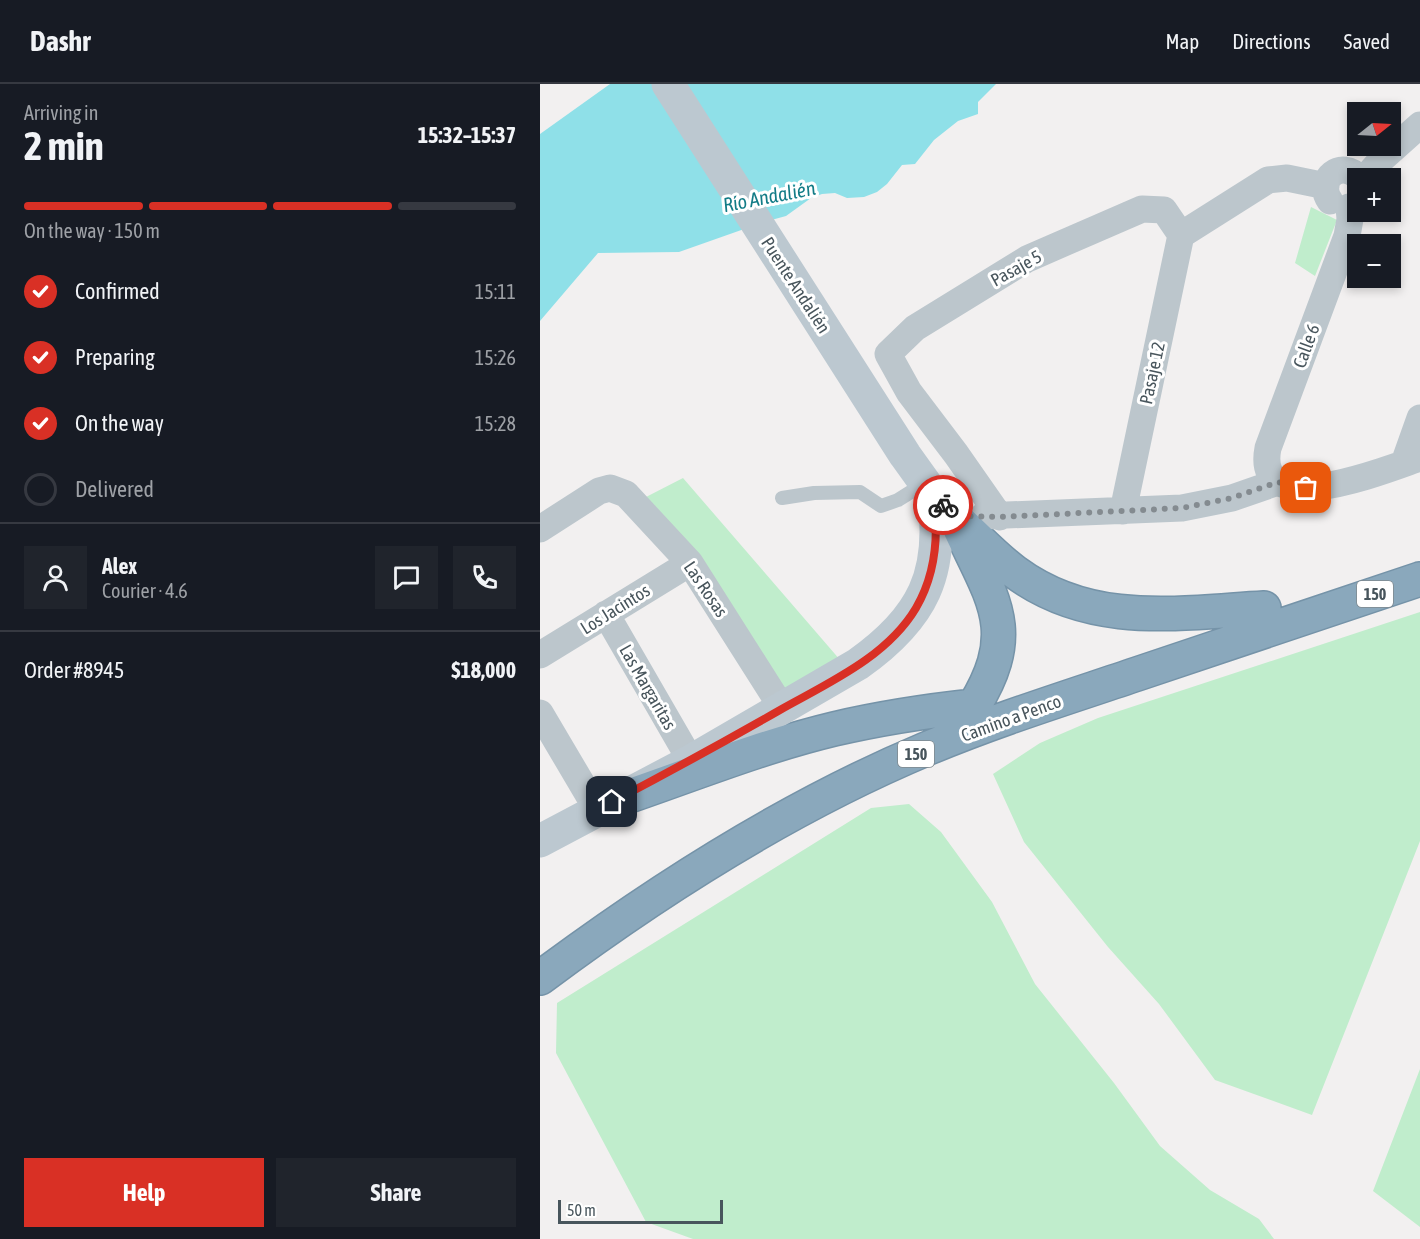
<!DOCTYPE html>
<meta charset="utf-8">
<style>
body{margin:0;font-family:"Asap Condensed",sans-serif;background:#20242c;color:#f1f3f6;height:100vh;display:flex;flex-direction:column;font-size:22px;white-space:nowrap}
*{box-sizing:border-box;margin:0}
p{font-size:20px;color:#9ea1a6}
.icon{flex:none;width:33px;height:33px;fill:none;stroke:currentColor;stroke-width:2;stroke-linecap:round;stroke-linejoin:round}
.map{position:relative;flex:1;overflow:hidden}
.drawer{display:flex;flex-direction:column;background:#171b24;width:540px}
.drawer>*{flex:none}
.needle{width:39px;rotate:72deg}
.fabs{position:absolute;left:807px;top:18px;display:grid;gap:12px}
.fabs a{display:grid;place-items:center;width:54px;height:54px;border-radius:0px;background:#171b24;box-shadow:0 3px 9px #0003;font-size:30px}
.scale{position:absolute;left:18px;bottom:15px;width:165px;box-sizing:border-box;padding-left:6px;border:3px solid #48555c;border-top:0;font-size:16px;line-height:21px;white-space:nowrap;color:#48555c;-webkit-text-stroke:4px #fff;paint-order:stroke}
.pin{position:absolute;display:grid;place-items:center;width:51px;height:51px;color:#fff;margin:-26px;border-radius:12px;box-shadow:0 3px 9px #0006}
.courier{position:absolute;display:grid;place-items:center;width:60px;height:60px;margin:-30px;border:4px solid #d93025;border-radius:50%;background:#fff;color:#222;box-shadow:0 2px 8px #0007}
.overview em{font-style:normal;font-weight:700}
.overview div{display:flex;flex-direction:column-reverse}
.overview{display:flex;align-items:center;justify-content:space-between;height:102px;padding:0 24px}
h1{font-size:39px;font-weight:700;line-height:45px}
.bar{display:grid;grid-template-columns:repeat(4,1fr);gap:9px 6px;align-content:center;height:72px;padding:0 24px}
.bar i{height:8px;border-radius:4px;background:#363941}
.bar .on{background:#d93025}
.bar p{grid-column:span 4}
.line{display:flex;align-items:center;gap:15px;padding:0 24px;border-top:2px solid #363941}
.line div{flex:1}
.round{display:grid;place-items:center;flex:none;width:63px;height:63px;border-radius:0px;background:#20242c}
ol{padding:0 24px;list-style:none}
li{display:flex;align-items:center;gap:18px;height:66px}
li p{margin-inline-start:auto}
li .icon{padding:6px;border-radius:50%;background:#d93025;color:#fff;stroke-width:4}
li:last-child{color:#9ea1a6}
li i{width:33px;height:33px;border:3px solid #363941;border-radius:50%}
.cta{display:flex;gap:12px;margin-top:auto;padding:12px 24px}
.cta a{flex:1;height:69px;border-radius:0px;background:#d93025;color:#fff;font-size:24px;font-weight:700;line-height:69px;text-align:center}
.cta a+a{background:#20242c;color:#f1f3f6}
header{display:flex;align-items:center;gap:36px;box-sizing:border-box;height:84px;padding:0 30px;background:#171b24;border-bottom:2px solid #363941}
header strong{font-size:28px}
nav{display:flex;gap:33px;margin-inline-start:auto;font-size:21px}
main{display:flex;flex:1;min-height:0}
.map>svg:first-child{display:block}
</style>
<header>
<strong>Dashr</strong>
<nav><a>Map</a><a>Directions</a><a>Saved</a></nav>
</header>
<main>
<section class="drawer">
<div class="overview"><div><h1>2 min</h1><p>Arriving in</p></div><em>15:32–15:37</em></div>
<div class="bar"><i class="on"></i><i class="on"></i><i class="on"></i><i></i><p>On the way · 150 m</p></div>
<ol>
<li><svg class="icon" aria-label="check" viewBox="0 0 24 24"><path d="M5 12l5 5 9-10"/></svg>Confirmed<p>15:11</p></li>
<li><svg class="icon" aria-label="check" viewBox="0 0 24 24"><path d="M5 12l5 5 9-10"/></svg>Preparing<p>15:26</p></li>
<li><svg class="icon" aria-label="check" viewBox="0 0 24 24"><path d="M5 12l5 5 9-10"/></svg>On the way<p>15:28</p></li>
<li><i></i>Delivered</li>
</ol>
<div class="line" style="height:108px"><a class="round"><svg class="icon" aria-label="person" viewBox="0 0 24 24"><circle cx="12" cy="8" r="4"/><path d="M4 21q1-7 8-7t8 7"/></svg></a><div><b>Alex</b><p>Courier · 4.6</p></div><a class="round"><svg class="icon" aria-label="chat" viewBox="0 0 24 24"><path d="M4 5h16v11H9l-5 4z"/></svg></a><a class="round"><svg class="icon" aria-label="phone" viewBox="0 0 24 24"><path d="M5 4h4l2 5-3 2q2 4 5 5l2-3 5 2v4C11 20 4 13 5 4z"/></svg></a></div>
<div class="line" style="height:78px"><div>Order #8945</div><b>$18,000</b></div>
<div class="cta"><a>Help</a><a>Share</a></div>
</section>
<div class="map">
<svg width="880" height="1155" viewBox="0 0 880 1155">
<rect width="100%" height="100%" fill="#f2f0f0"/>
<path fill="#c0edcc" d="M 771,123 L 797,136 L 775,192 L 755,179 Z
M 143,394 L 301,577 L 245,610 L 106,413 Z
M 880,528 L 880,757 L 772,1031 L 675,996 L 619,920 L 568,863 L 484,758 L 453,690 L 500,659 L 558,634 Z
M 369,720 L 401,748 L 452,818 L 495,900 L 574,999 L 620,1062 L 670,1106 L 719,1135 L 734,1155 L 153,1155 L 106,1138 L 16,969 L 17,919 L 331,724 Z
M 880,985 L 880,1143 L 833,1107 Z"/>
<path fill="#8fe0e8" d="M 70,0 L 456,0 L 438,18 L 438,30 L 418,37 L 394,56 L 375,80 L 362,81 L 347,100 L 337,108 L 324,113 L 307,114 L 295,109 L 282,110 L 271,114 L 246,132 L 224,138 L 139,168 L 58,169 L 0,237 L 0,50 Z"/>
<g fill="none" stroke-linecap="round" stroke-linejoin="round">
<g stroke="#7593a8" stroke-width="36">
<path id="highway" d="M 413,432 C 434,450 453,472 475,488 C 551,544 637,529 724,524
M 420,445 C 453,516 480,547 434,622
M 72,718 C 146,693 219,663 294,645 C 341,634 387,627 434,622
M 0,894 C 119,805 248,723 386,665 C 455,636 526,614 597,590 C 692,559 786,527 880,495"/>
</g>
<path stroke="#bcc6cc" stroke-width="14" d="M 242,414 L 274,409 L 320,408 L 341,422 L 358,416 L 385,399"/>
<path stroke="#bcc6cc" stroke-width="27" d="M 825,94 L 843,74 L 880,41
M 790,117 C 775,95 802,74 819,94
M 809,123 L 810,135 L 807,152 L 728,364 C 713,441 850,384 880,374
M 641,151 L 728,96 L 747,94 L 786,102
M 864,379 L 880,334
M 583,427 L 641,151
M 443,432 L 642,424 L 692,414 L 738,398
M 460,433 L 416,370 L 369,308 L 348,270 L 375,244 L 487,175 L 602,125 L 624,126 L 641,151
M 0,445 L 59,407 L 70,404 L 86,410 L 150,479 L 242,624
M 66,530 L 151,677
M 0,571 L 150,479
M 0,629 L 58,727"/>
<path stroke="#bcc8d0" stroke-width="33" d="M 128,0 L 365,371 L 393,410 L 407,424
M 0,757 L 151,677 L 318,580 C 383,534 405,489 393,410"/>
<use href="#highway" stroke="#8aa8bc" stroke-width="33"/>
</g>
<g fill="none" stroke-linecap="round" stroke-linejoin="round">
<path stroke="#848b90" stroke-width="6" stroke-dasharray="0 10.8" d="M 403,421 L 413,432 L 460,433 L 642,424 L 692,414 L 738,398 L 766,404"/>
<path stroke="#d93025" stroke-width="8" d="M 72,718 C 129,688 184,658 240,626 C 288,599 347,573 376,524 C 397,488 399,449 393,410 L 403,421"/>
</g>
<g text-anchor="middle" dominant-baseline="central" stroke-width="6" stroke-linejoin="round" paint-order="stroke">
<g fill="#fff" stroke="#7f888d" stroke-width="1.5">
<rect x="817" y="497" width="36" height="26" rx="4.5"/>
<rect x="358" y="657" width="36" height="26" rx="4.5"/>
</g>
<g font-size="16" font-weight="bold" fill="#48555c">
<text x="835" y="510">150</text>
<text x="376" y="670">150</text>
</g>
<g font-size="18" fill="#48555c" stroke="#fff">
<text transform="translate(476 184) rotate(-29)">Pasaje 5</text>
<text transform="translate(256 201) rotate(57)">Puente Andalién</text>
<text transform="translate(766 262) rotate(-70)">Calle 6</text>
<text transform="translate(612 289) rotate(-78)">Pasaje 12</text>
<text transform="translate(166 505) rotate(56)">Las Rosas</text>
<text transform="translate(75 525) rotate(-32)">Los Jacintos</text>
<text transform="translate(108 603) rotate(60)">Las Margaritas</text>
<text transform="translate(471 634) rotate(-20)">Camino a Penco</text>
</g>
<g font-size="20" font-style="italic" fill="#137c87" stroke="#fff">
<text transform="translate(229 112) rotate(-11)">Río Andalién</text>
</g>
</g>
</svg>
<div class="fabs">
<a><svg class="needle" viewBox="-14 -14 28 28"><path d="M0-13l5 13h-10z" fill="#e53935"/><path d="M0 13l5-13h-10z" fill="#9ea1a6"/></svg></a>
<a>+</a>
<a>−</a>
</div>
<div class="scale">50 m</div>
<div class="pin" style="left:766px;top:404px;background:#ea580c"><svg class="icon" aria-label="bag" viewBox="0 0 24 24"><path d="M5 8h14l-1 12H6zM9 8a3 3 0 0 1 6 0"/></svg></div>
<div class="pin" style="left:72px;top:718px;background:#1f2937"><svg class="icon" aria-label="home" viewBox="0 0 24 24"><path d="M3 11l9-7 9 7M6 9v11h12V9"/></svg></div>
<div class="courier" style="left:403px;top:421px"><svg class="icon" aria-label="bike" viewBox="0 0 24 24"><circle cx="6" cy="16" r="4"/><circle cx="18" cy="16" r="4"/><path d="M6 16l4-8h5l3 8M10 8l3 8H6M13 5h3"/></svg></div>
</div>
</main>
